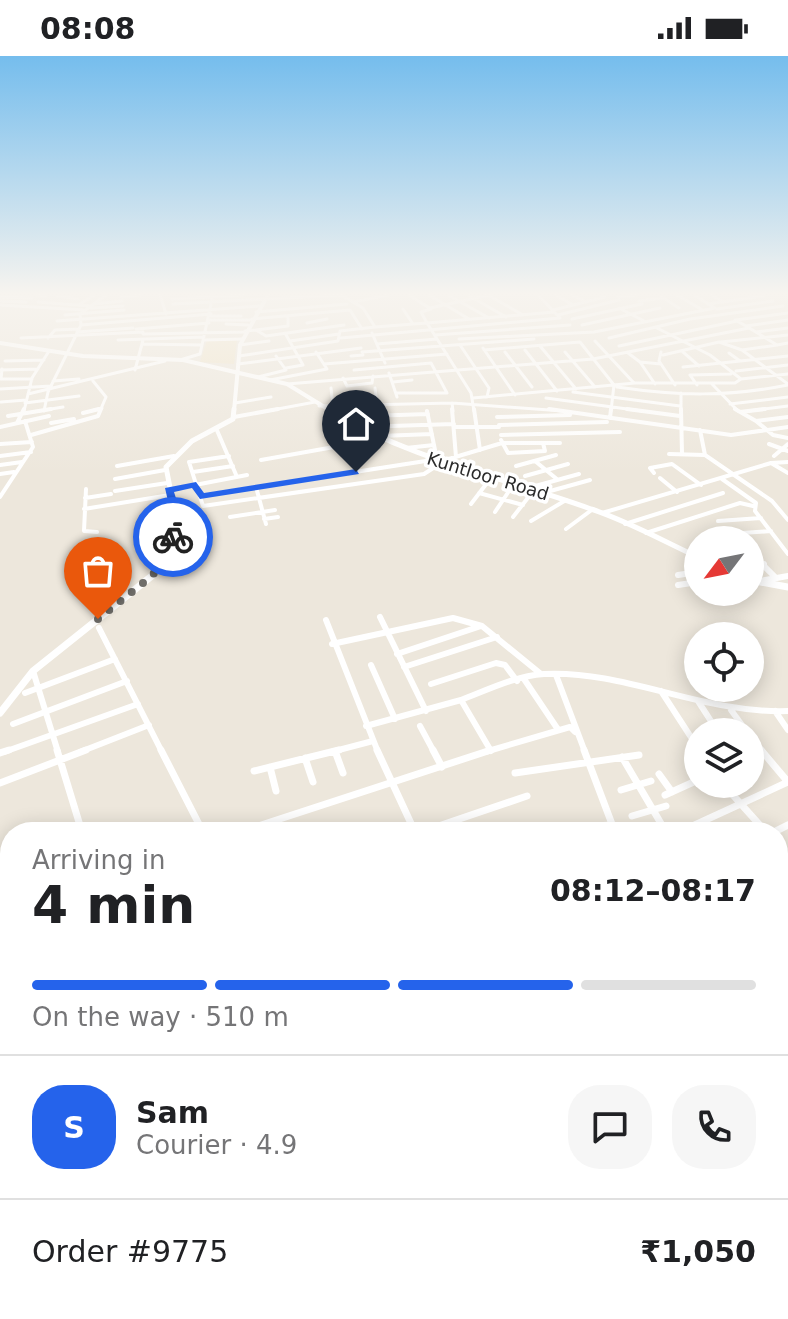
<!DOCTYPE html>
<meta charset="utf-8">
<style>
body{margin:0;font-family:"DejaVu Sans",sans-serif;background:#f6f6f6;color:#202124;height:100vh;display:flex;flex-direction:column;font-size:30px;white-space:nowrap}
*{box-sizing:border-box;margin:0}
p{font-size:26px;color:#757577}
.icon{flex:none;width:44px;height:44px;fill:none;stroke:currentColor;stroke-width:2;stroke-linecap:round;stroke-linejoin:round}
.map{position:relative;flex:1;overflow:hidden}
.side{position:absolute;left:0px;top:766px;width:788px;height:498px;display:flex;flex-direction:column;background:#fff;border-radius:32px 32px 0 0;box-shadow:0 4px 20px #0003}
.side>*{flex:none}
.needle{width:52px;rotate:238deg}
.fabs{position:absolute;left:684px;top:470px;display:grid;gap:16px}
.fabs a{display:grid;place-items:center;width:80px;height:80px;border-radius:50%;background:#fff;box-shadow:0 4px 20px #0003;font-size:40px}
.pin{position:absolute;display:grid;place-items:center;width:68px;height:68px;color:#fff;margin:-82px -34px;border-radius:50% 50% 50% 0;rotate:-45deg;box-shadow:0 0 8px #0007}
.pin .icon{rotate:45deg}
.courier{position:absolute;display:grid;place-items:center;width:80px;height:80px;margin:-40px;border:6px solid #2563eb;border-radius:50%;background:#fff;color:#222;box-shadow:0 2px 10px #0007}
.overview em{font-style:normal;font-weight:700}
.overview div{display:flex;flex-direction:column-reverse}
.overview{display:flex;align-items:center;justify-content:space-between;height:136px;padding:0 32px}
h1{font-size:52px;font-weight:700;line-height:60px}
.bar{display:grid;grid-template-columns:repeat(4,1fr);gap:12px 8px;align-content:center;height:96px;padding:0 32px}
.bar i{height:10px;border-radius:6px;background:#e0e0e0}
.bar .selected{background:#2563eb}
.bar p{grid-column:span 4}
.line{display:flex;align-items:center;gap:20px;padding:0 32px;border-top:2px solid #e0e0e0}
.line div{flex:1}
.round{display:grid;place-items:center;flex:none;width:84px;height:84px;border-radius:32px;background:#f6f6f6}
.status{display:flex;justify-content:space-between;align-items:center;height:56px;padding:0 40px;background:#fff;direction:ltr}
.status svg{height:22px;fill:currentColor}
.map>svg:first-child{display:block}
</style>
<div class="status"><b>08:08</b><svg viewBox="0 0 49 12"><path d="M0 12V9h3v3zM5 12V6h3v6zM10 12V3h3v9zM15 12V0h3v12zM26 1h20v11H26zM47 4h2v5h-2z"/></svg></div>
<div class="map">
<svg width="788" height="1263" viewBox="0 0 788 1263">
<rect width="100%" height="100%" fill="#ede7dc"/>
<path fill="#f0e5cb" d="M 207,284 L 237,284 L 234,308 L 200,306 Z"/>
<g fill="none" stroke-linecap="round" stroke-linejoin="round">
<path stroke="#fff" stroke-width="3" d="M 37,239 L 46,240
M 160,239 L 166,258
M 409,239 L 431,253 L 421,256 L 427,267 L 554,256
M 429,239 L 469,263
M 448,239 L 489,262
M 468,239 L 506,261
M 488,239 L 523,259
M 556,239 L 573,249
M 572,239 L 586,246
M 677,239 L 701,253
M 694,239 L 715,252
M 712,239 L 723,246
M 58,240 L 78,243
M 0,241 L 32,242
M 121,241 L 140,239
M 618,241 L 636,239
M 662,241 L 679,252
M 172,243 L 243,239
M 0,245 L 26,246
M 639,245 L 663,242
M 38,246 L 90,250
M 353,246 L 388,239
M 94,248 L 122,245
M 173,248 L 341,239
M 708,248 L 763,240
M 0,249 L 84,254
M 79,249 L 94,239
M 91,252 L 123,250
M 430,252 L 489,239
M 619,252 L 644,265
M 717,253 L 773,245
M 553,254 L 605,241
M 256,256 L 347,248
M 65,259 L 124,254
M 558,259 L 619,244
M 211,260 L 241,260
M 252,263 L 350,254 L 362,273
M 572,263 L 642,248
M 210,264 L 251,264
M 735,264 L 746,270 L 788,264
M 736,264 L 788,257
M 57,265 L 259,250
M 307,267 L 327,263
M 226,268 L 248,269
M 413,268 L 427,267 L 471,337 L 474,355
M 81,269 L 211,258
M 582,269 L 660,252
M 746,270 L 777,289 L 788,287
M 375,271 L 413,268 L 403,253
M 657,272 L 710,299 L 741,323
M 136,273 L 209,267
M 256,274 L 288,270 L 288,260
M 245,275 L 256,274 L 266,280 L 344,269
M 77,276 L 133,272
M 756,276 L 788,272
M 285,277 L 303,309 L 286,312
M 372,277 L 385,307
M 143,278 L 245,276
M 435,279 L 570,269
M 21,282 L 143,276
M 48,282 L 55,274 L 79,273
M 341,282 L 560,262 L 538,239
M 609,282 L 690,263 L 783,250
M 459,283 L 594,276 L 715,252
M 118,284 L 204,281
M 204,284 L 242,283
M 290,285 L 339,278
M 595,285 L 634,327
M 721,286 L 788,279
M 142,288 L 202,289
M 377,288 L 437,283
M 240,289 L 269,285
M 460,289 L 489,332 L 487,341
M 540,290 L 576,333
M 619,290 L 737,265
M 483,292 L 515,339
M 484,294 L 580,286 L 614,329 L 611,355
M 525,294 L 557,335
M 742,294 L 777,289
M 362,296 L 534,283
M 505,296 L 532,331
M 565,296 L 595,331
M 661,296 L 659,305 L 675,329
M 683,296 L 699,310
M 628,297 L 640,306 L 655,328
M 729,297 L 740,305
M 663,299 L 719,286 L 742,294 L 788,328
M 239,300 L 338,285 L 340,275 L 375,271 L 363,252 L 341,239
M 351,300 L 363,299
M 180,304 L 200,298 L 213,239
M 5,305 L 44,304
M 640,306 L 661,308
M 238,308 L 361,292
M 324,308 L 447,298
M 683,311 L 788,300
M 2,313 L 1,323 L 32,323
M 0,314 L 38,313
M 135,314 L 143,284
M 354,314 L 431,307 L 447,337 L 396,337
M 736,315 L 788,309
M 389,317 L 397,341
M 258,321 L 286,314 L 276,300
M 343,322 L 347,330 L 372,327 L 373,320
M 270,324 L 327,313 L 316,296
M 53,325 L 79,323
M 93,325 L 106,341 L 100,355
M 393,326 L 412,324
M 287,328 L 593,303 L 749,272
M 712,328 L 738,355
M 697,329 L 690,319 L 731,318
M 617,331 C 678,340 727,341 788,329
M 331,332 L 333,350
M 375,332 L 377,349
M 0,333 L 51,330
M 573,336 L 680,350
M 681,337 L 681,355
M 28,338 L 165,305
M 473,342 L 635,327 L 735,327 L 741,323 L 788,318
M 546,342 L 642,355
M 1,346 L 26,344
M 25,347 L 79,340
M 235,347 L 271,341
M 452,347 L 453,355
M 730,348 L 788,341
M 319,350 L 452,347 L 563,355
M 24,355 L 32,322 L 49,295
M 39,355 L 63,351
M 44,355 L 48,336 L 81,269 L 80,258 L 106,239
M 91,355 L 102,352
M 267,355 L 315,346
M 749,355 L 788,350"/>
<path stroke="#fff" stroke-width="4" d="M 452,353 L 456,401
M 474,353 L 480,394
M 549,353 L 731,379 L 788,371
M 627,353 L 680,360
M 681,353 L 682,398
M 735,353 L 756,365
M 427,355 L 435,394
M 740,356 L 765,353
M 83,357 L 99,353
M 8,360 L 51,353
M 234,361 L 278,353
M 339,361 L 428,358
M 497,361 L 570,359
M 788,361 L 756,365 L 773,379 L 788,382
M 610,362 L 611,353
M 17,367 L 24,353
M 51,367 L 74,363
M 499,369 L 607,366
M 0,371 L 49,360
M 359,371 L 454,368
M 454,371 L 499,371
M 216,372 L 237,421
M 700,374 L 705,399 L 772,445 L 788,464
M 31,379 L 98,360 L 101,353
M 501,379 L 620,376
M 380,380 L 432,378
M 501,384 L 508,397 L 545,395 L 543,387
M 0,388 L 32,386
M 769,388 L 788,395
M 406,392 L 434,389
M 669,398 L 705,399
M 0,400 L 31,396
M 229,400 L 189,406 L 203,450 L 424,418 L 441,407
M 774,400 L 788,388
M 261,404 L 379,383
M 442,405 L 502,387 L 560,387
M 535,405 L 558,424
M 771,407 L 788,406
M 0,409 L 22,406
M 117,410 L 174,400
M 516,410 L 556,399
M 193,416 L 233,410
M 654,417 L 650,412 L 672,408 L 701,429
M 0,418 L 14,416
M 525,420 L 568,408
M 660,422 L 677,436
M 115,423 L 165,414
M 722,423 L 756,447 L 755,455 L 788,498
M 256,431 L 266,468
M 528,432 L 579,418
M 86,433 L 84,475 L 97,476
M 169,434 L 247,419
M 115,435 L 167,427
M 479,437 L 523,449
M 543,437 L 590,424
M 200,440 L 432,404
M 0,441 L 33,391 L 25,365
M 85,442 L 111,438
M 471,448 L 490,423
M 84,453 L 170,439
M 495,456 L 513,429
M 602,457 L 771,407 L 788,417
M 230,461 L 275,454
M 513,461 L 534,434
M 264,463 L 278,461
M 531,465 L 566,444
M 718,465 L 761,462
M 625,468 L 723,437
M 566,473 L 593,453
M 646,477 L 740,447 L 753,450
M 713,479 L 771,475
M 750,495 L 758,504"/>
<path stroke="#fff" stroke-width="6" d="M 756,502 L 776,522
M 750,513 L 764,508
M 678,519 L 698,516
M 760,525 L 788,520
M 678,529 L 698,526
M 380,561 L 426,655
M 326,564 L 378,696
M 99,572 L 162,696
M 332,588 L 453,562 L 482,570 L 541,618
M 397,598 L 481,570
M 371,609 L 395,663
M 404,611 L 497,581
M 33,615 L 58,696
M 556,619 L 585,696
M 524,623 L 557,672
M 431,628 L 496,607 L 505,609 L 517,625
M 661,635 L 698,692
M 25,637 L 115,603
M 698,645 L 718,676
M 731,654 L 747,676
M 775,655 L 788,674
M 13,668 L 127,625
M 366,670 L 461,644
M 420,670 L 434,696
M 750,680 L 763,696
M 491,695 L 461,644 C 487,634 515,620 544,618 C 626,614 702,658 788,655
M 4,696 L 138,648
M 80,696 L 149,669
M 331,696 L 373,685
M 485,696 L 570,671 L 575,676"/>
<path stroke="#fff" stroke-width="7" d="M 57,694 L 82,776
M 161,694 L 203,776
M 377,694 L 415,776
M 433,694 L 442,711
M 584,694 L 615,776
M 761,694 L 788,726
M 335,695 L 343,717
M 0,697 L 9,694
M 622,701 L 666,776
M 305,702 L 313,726
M 270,711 L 276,735
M 254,715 L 339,694
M 515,717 L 639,699
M 659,718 L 672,736
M 0,727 L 86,694
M 723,728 L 766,776
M 621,734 L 651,725
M 665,739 L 698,724
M 632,760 L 666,750
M 540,773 L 612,769
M 686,773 L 788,726
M 240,776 L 491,694
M 421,776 L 527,740
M 774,776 L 788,769
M 778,818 L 788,813
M 778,857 L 788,869"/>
<path stroke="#fff" stroke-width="10" d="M 778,992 L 788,988
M 778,1022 L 788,1038
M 0,1072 L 10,1071
M 778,1120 L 788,1137
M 778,1188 L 788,1184
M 778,1234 L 788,1255
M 572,1254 L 576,1263
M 600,1263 L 621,1254
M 776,1263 L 788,1257"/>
<path stroke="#fff" stroke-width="4" d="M 0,287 L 83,300 L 183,304 L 287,328 L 331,355
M 234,355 L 240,289 L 268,239"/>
<path stroke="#fff" stroke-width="5" d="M 328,353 C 412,405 500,420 591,453 C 628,465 663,485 698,501
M 162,504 L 177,468 L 166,411 L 192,385 L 233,363 L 234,353"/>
<path stroke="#fff" stroke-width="7" d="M 750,524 L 788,531
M 0,657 L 33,615 L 153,519 L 163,502"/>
<path stroke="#fff" stroke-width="9" d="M 0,825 L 10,847
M 0,877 L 10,858"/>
</g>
<linearGradient id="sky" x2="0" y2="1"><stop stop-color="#75bded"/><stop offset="0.57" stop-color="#f7f4ef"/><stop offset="1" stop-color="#f7f4ef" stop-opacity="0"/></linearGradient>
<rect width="788" height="416" fill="url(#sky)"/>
<path fill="#2563eb" d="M 356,413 L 359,418 L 200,443 L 192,432 L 174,436 L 181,458 L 179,481 L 173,484 L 168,481 L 171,458 L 165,432 L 196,426 L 204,437 Z"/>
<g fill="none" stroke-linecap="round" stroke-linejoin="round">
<path stroke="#6f6d69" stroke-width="8" stroke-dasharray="0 14.4" d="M 98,563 L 153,519 L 173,481"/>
</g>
<g text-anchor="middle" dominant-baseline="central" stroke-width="7" stroke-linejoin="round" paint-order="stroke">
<g font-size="18" fill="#2b2b2b" stroke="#fff">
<text transform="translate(488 420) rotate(17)">Kuntloor Road</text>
</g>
</g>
</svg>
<div class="fabs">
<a><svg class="needle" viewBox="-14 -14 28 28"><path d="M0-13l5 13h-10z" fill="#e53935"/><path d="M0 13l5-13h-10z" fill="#757577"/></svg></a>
<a><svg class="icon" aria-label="locate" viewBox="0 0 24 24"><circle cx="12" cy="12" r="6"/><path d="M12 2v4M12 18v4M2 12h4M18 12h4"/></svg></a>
<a><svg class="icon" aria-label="layers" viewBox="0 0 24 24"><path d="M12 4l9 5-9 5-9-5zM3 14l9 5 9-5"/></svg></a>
</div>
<div class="pin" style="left:98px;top:563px;background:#ea580c"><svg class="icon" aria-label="bag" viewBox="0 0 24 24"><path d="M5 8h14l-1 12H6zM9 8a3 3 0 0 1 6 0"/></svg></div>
<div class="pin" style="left:356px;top:416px;background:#1f2937"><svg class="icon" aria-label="home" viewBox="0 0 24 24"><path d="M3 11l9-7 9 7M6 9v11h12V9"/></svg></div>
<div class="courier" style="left:173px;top:481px"><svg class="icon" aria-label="bike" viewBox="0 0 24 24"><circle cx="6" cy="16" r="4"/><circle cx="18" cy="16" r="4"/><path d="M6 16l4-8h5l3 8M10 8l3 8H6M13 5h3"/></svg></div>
<section class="side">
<div class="overview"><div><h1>4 min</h1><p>Arriving in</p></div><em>08:12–08:17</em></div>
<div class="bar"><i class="selected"></i><i class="selected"></i><i class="selected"></i><i></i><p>On the way · 510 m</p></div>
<div class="line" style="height:144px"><b class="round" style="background:#2563eb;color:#fff">S</b><div><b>Sam</b><p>Courier · 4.9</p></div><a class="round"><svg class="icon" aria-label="chat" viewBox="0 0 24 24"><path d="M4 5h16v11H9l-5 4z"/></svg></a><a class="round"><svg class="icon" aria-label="phone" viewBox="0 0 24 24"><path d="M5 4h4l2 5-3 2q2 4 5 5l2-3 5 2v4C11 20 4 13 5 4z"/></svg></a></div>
<div class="line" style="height:104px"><div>Order #9775</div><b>₹1,050</b></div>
</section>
</div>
